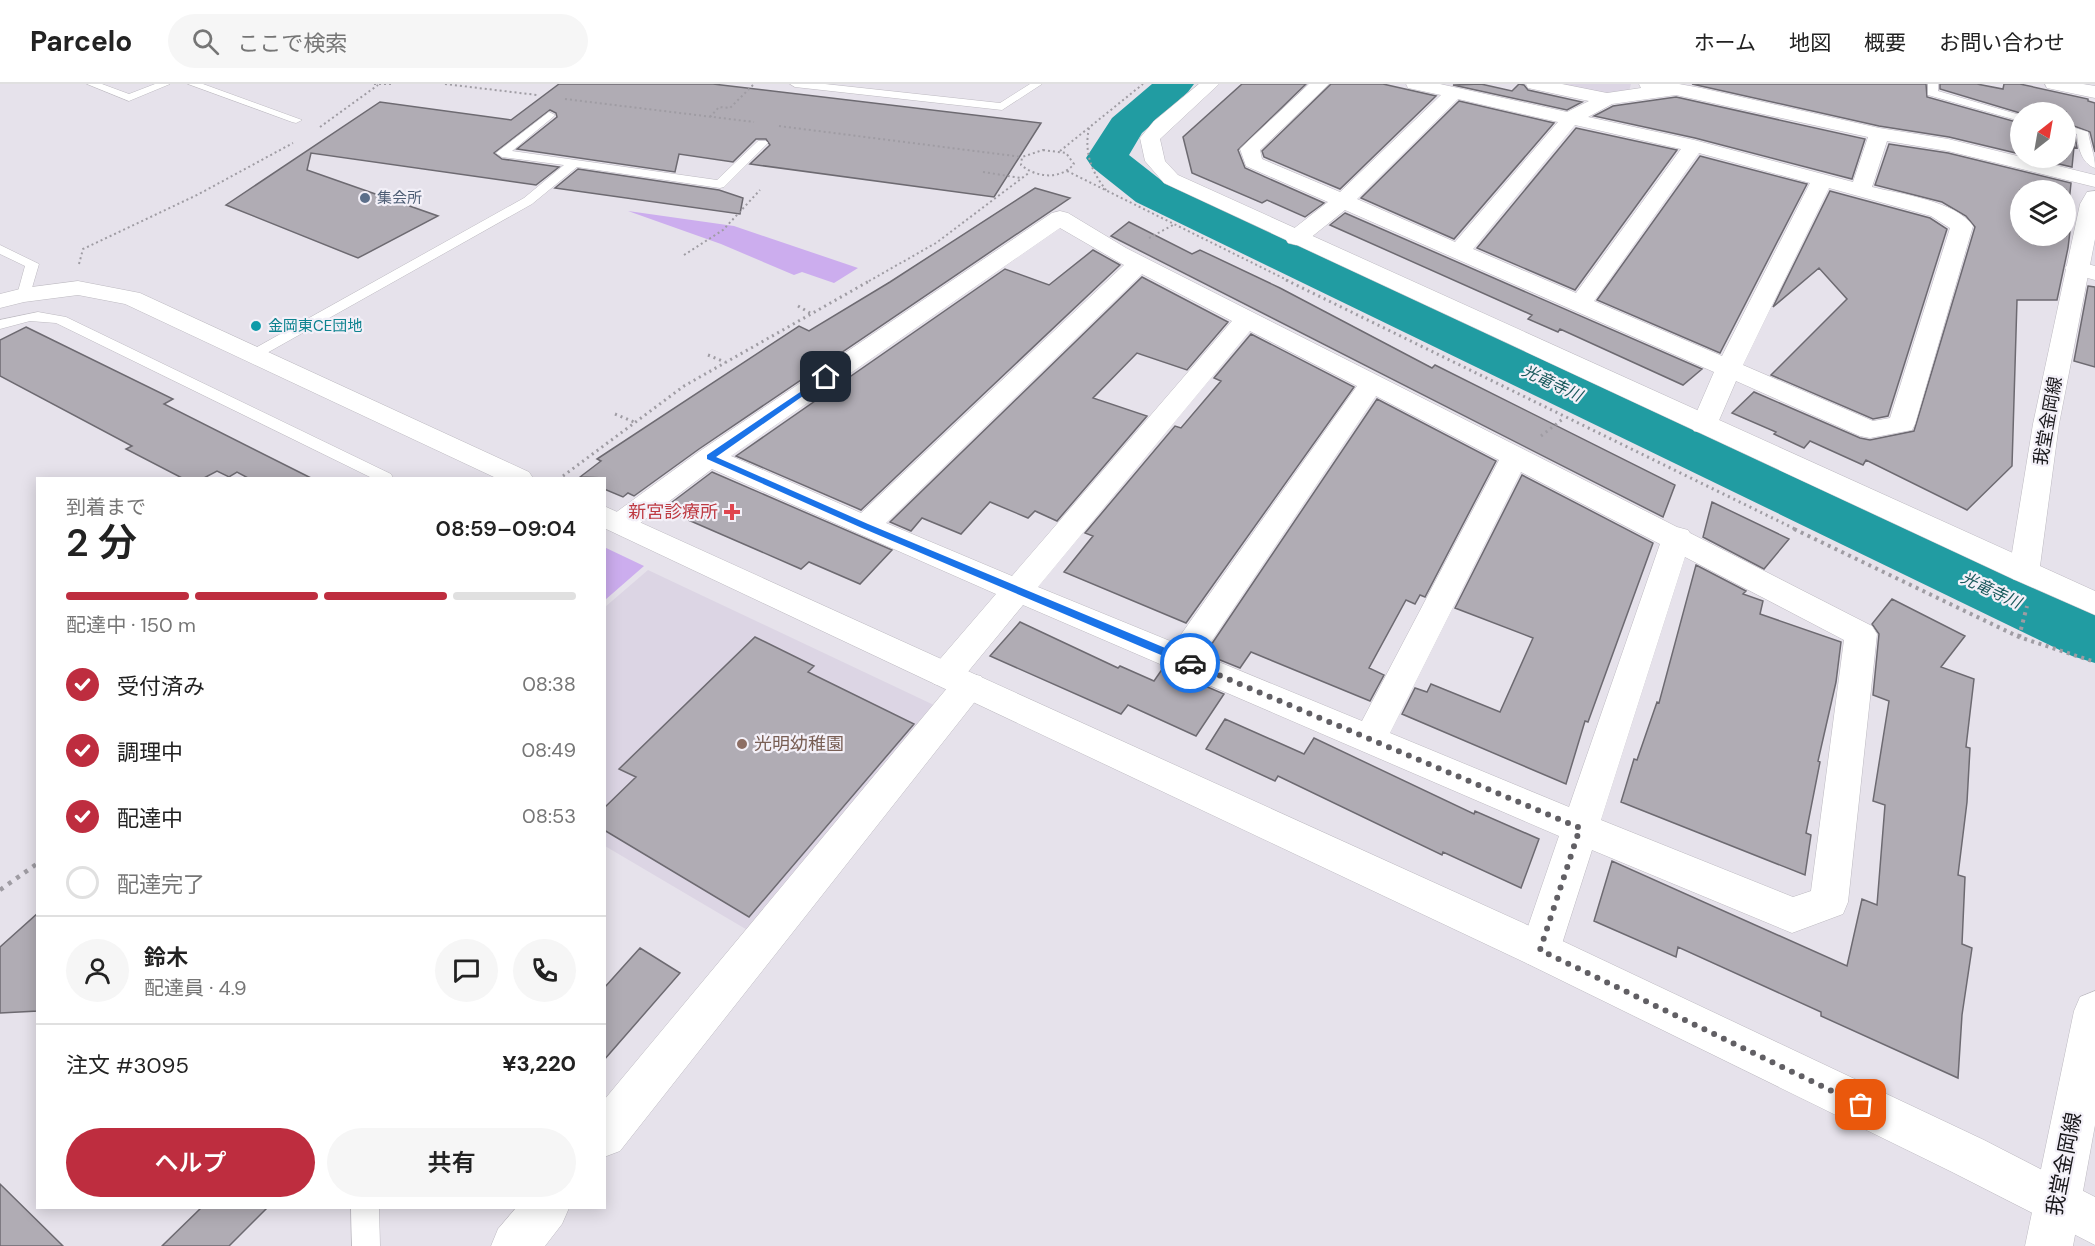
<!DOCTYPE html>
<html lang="ja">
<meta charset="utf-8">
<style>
body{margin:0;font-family:"DM Sans","Noto Sans JP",sans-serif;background:#f6f6f6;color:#222;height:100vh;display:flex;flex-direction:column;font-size:22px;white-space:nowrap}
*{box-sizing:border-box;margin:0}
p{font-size:20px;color:#767676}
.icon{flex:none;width:33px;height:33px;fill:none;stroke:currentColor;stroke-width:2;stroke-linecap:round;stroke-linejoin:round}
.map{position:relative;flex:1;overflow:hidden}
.sheet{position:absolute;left:36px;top:393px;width:570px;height:732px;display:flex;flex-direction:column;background:#fff;border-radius:0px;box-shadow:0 3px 15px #0003}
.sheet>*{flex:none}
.needle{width:39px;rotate:31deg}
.fabs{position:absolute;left:2010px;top:18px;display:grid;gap:12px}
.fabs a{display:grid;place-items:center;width:66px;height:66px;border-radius:50%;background:#fff;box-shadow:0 3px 15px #0003;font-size:30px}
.pin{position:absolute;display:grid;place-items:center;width:51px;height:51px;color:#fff;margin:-26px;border-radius:12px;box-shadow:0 3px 9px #0006}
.courier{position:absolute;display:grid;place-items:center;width:60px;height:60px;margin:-30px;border:4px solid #1a73e8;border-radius:50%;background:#fff;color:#222;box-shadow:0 2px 8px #0007}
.head em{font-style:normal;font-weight:600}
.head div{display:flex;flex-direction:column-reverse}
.head{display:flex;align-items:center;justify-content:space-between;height:102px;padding:0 30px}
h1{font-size:39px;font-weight:600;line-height:45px}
.bar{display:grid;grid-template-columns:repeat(4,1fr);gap:9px 6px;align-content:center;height:72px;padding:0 30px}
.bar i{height:8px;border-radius:4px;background:#e0e0e0}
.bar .selected{background:#be2d3f}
.bar p{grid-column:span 4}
.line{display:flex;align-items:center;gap:15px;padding:0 30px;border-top:2px solid #e0e0e0}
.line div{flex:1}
.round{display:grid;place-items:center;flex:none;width:63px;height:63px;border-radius:32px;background:#f6f6f6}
ol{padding:0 30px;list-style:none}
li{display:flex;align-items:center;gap:18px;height:66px}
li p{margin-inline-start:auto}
li .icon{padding:6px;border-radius:50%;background:#be2d3f;color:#fff;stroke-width:4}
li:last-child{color:#767676}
li i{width:33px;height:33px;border:3px solid #e0e0e0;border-radius:50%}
.cta{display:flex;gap:12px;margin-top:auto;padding:12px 30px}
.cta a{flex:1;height:69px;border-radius:36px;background:#be2d3f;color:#fff;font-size:24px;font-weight:600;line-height:69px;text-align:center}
.cta a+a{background:#f6f6f6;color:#222}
header{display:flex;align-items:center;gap:36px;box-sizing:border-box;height:84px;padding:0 30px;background:#fff;border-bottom:2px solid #e0e0e0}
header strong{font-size:28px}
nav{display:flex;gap:33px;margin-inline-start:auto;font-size:21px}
.search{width:420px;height:54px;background:#f6f6f6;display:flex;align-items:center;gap:15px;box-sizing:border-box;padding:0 21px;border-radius:33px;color:#767676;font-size:22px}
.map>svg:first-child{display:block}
</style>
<header>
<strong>Parcelo</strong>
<div class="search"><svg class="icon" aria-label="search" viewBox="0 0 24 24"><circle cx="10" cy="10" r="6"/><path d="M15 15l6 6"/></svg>ここで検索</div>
<nav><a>ホーム</a><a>地図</a><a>概要</a><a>お問い合わせ</a></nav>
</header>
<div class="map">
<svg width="2095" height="1162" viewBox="0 0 2095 1162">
<rect width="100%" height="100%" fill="#e6e2eb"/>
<path fill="#dcd5e4" d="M 1557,0 L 1631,0 L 1629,8 L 1609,11 Z
M 648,486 L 936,622 L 749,847 L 605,762 L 605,523 Z"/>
<path fill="#ccadee" d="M 628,127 L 734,142 L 858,184 L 834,199 L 802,188 L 794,191 L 721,160 Z
M 604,463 L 644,482 L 605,516 L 604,516 Z"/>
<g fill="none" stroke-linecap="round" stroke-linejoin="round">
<path fill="#219ca2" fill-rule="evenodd" d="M 1152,0 L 1194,0 L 1188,8 L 1142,49 L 1129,71 L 1166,100 L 2095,527 L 2095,579 L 2072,572 L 1136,118 L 1092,83 L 1086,74 L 1112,34 Z"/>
</g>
<path fill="#b0acb4" stroke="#6d6a71" stroke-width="1.5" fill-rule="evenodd" d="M 559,0 L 713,0 L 1041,39 L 994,113 L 750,80 L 770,61 L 766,55 L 756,55 L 733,78 L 679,70 L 675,88 L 517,65 L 557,33 L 556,29 L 550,26 L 494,69 L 502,75 L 559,83 L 536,101 L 311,69 L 307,86 L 438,132 L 358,174 L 226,121 L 380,18 L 511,36 Z
M 1242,0 L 1306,0 L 1238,66 L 1245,84 L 1324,119 L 1305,133 L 1267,116 L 1262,119 L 1192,89 L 1183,53 Z
M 1331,0 L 1383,0 L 1436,12 L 1340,105 L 1264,73 L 1262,67 Z
M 1481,0 L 1512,7 L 1519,0 L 1524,1 L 1528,6 L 1582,18 L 1567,26 L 1453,1 Z
M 1692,0 L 1926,0 L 1927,13 L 2020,39 L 2020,70 L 1949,53 L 1879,42 Z
M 1940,0 L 1977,0 L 2003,5 L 2004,0 L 2020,0 L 2088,15 L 2088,17 L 2095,19 L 2095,68 L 2090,48 L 2066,39 L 2066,28 L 2020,29 L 1940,5 Z
M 1676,13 L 1865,55 L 1852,95 L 1695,54 L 1594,32 L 1613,22 Z
M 1459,17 L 1554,39 L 1454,155 L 1361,114 Z
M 1576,44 L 1677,66 L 1575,206 L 1477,164 Z
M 2066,49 L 2075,52 L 2077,64 L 2074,63 L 2072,83 L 2033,74 L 2066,74 Z
M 1889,60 L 1948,69 L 2071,99 L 2067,138 L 2071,139 L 2068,164 L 2057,216 L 2017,216 L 2012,382 L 1967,426 L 1866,376 L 1863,381 L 1810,357 L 1804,364 L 1774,350 L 1776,348 L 1732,329 L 1754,308 L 1860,354 L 1870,356 L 1914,347 L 1975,143 L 1966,132 L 1942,118 L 1875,101 ZM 2020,106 L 2066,106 L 2066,152 L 2020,152 Z
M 1700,72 L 1807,100 L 1720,269 L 1597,216 Z
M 578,85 L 719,106 L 743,114 L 740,130 L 555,104 Z
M 1035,104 L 1070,114 L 699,365 L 634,412 L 628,409 L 623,413 L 604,405 L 604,394 L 580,393 L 601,377 L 597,375 L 799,242 L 809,247 L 890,198 Z
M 1830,107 L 1930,134 L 1947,145 L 1888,332 L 1873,335 L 1771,291 L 1847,215 L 1819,184 L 1773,223 Z
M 1345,129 L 1702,285 L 1683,301 L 1560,245 L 1558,248 L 1528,235 L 1532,231 L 1330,141 Z
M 1129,138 L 1192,170 L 1200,166 L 1280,204 L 1432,284 L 1435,281 L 1675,401 L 1663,433 L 1111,152 Z
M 1093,166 L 1120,181 L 861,426 L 736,372 L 1005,185 L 1049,201 Z
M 1142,193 L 1228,238 L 1187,286 L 1137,269 L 1093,314 L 1147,332 L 1057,437 L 1035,427 L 1028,434 L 990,418 L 961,450 L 922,434 L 911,447 L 890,438 Z
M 2088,202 L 2095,203 L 2095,283 L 2074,277 Z
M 26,243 L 173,315 L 164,320 L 311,394 L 248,394 L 237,388 L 229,393 L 217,387 L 204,394 L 182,394 L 126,365 L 132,362 L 0,292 L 0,256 Z
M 1251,250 L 1354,303 L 1186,539 L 1064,488 L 1093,452 L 1085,449 L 1175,342 L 1181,344 L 1221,297 L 1214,294 Z
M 1377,315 L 1496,377 L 1425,513 L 1420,511 L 1415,520 L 1406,516 L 1369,584 L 1384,591 L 1370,617 L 1251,568 L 1240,584 L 1205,570 Z
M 712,388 L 892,466 L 860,500 L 809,478 L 801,485 L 663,425 Z
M 1522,391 L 1653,459 L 1588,638 L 1585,637 L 1566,700 L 1402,630 L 1415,604 L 1427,608 L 1431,600 L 1500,628 L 1533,554 L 1455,524 Z
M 1712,418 L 1789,455 L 1764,485 L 1703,453 Z
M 1696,481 L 1746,507 L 1743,510 L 1763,517 L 1760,530 L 1841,558 L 1836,598 L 1818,677 L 1820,678 L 1806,749 L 1811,751 L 1805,791 L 1621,718 L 1634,675 L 1637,676 L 1657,618 L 1659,619 Z
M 1892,515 L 1965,552 L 1941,583 L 1974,595 L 1966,663 L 1970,664 L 1967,718 L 1958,791 L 1965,793 L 1962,860 L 1972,864 L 1962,931 L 1958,994 L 1821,932 L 1821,928 L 1678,863 L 1676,873 L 1594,837 L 1612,777 L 1847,882 L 1862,815 L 1877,821 L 1885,721 L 1873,717 L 1889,617 L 1873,611 L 1879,550 L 1872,540 Z
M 1020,538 L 1118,584 L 1120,582 L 1154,597 L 1163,584 L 1224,610 L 1196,652 L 1128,621 L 1121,630 L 990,572 Z
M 755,553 L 814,582 L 808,588 L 914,640 L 749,833 L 604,746 L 604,724 L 636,693 L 619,685 Z
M 1225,635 L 1304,670 L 1314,654 L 1474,730 L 1475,727 L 1539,755 L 1521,804 L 1443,768 L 1442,771 L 1278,692 L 1275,697 L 1206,665 Z
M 38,829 L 38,927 L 0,929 L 0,863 Z
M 640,864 L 680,889 L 604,976 L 604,904 Z
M 0,1100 L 63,1162 L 0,1162 Z
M 201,1124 L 267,1124 L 229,1162 L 162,1162 Z"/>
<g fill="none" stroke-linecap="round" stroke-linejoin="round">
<g stroke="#bdbac1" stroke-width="1">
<path id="service" d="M 87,0 L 102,0 L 129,10 L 155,0 L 170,0 L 129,17 Z
M 188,0 L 203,0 L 302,36 L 296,39 L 292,38 Z
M 790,0 L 825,0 L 1000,19 L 1030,0 L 1042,0 L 1002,26 L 795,3 Z
M 1928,0 L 1938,0 L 1938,7 L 2020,31 L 2020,37 L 1928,11 Z
M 549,28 L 555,31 L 553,33 L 512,67 L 717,96 L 758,57 L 766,57 L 768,59 L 724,103 L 720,104 L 577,83 L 532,120 L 258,274 L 248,274 L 246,271 L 248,268 L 524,114 L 564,81 L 502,73 L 496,69 Z
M 2066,41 L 2088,48 C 2090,61 2095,71 2095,84 C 2081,79 2078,63 2077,50 L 2066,47 Z
M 0,161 L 39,180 L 29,214 L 19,214 L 17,211 L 25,182 L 0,170 Z
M 38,228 L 66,233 L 391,390 L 393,394 L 372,394 L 56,239 L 30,237 L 0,245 L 0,236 Z
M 351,1124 L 379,1124 L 380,1162 L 352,1162 Z"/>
</g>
<g stroke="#bdbac1" stroke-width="1">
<path id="minor" d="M 1309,0 L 1329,0 L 1260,66 L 1262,75 L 1340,108 L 1441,11 L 1408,4 L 1406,0 L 1440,0 L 1567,28 L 1589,17 L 1528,4 L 1526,0 L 1562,0 L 1607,9 L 1641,4 L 1639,0 L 1679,0 L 1701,4 L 1879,44 L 1948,55 L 2095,91 L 2095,103 L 1948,67 L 1887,57 L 1872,103 C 1900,110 1956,117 1973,142 L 1915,340 L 1912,346 L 1870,354 L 1860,352 L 1736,297 L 1717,341 L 1714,347 L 1704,349 L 1694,347 L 1691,341 L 1714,288 L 1345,126 L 1304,159 L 1296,161 L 1288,159 L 1285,154 L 1288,149 L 1328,118 L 1246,82 L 1240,65 ZM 1676,11 L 1868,53 L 1853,98 L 1694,56 L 1588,33 L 1612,20 ZM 1458,15 L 1558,38 L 1455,158 L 1357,115 ZM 1575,41 L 1681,65 L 1576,209 L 1473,165 ZM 1699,69 L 1810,99 L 1722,272 L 1594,217 ZM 1829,104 L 1931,132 L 1950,144 L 1890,334 L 1873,337 L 1743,281 Z
M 2045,0 L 2083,0 L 2095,2 L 2095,14 L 2047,4 Z
M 1060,127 L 1068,129 L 1126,164 L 1677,443 L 1688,446 L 1690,449 L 1872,542 L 1877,550 L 1848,818 L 1843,830 L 1792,849 L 1592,766 L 1560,866 L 1554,879 L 1540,884 L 1526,879 L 1520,866 L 1559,752 L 1023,521 L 967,589 L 981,592 L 986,601 L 981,610 L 620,1067 L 604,1073 L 604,1016 L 948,603 L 934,600 L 929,591 L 934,582 L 996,510 L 712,385 L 631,446 L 621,449 L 611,446 L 606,439 L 611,432 L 700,367 L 1052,129 ZM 1060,144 L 1124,181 L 861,429 L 731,372 ZM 1142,190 L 1232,237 L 1012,492 L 886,439 ZM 1250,247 L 1357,302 L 1175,559 L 1038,503 ZM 1376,312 L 1499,376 L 1362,637 L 1202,571 ZM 1521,388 L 1660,460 L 1569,723 L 1390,649 ZM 1685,473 L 1844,556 L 1811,807 L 1793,813 L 1601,736 Z
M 2077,177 L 2095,182 L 2095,196 L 2069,189 L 2065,184 L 2069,179 Z
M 516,1124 L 569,1124 L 562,1140 L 545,1162 L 491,1162 L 498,1145 Z"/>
</g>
<g stroke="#bdbac1" stroke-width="1">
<path id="tertiary" d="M 1199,0 L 1219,0 L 1160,55 L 1165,77 L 1178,91 L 2035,479 L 2039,487 L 2035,495 L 2024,498 L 2013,495 L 1164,99 L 1145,77 L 1140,54 L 1154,37 Z
M 78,197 L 140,209 L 529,388 L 533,394 L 496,394 L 125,220 L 78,211 L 24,218 L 0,224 L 0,210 L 24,204 Z
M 604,422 L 1554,853 L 1984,1056 L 2095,1113 L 2095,1161 L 1952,1088 L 1526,879 L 604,444 Z"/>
</g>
<g stroke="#bdbac1" stroke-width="1">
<path id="secondary" d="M 2095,107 L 2095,155 L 2059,340 L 2040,482 L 2095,507 L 2095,531 L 2013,495 L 2009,487 L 2033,340 L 2080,120 L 2087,108 Z
M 2095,907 L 2095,1041 L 2073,1162 L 2025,1162 L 2074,927 L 2080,913 Z"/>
</g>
<path stroke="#9f9ca3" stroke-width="2" stroke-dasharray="2 3" stroke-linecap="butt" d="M 374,0 L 392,0
M 445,0 L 537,11
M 565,15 L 754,38
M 710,33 L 719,23 L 730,24 L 754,0
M 779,42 L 1022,73
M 320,43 L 378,1
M 1089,44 C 1084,68 1091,87 1106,106
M 1043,66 L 1066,69 L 1074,80 C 1060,96 1037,94 1021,81 L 1022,73 Z
M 1060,67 L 1143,0
M 1067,87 L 1289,197
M 983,88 L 1021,94
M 1149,154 L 1173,141
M 684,171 L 723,146 L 760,106
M 79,180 L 83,165 L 197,111 L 293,59
M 869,197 L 936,159 L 1030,88"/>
<path stroke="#9f9ca3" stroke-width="3" stroke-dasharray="2 4" stroke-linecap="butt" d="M 1286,196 L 1797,446
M 798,222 L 810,229
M 708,271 L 725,278
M 615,330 L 634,338
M 1541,352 L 1564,334
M 563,392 L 684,302 L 871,196"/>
<path stroke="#9f9ca3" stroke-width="4" stroke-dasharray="3 4.5" stroke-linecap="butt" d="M 1794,445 L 2019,553 L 2095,578
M 2019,553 L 2027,522"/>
<path stroke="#9f9ca3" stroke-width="4.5" stroke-dasharray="4 6" stroke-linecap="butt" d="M 0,806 L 38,779"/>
<use href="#service" fill="#fff" fill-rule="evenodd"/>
<use href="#minor" fill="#fff" fill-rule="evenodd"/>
<use href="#tertiary" fill="#fff" fill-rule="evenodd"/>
<use href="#secondary" fill="#fff" fill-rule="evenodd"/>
</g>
<path fill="#1a73e8" d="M 824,292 L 830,293 L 716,373 L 868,440 L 1194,576 L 1194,582 L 1187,582 L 862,444 L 707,375 L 707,371 Z"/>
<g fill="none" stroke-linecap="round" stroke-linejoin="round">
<path stroke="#615f64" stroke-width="6" stroke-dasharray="0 10.8" d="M 1190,579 L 1580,744 L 1540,866 L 1861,1021"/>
</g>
<circle fill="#5c6f8a" stroke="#f3f0f8" stroke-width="2" cx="365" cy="114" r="6"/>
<circle fill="#0f9aa8" stroke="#f3f0f8" stroke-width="2" cx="256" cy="242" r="6"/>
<path fill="#e0444e" stroke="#f3f0f8" stroke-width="2" d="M729 419h6v6h6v6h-6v6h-6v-6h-6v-6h6z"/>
<circle fill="#8d6e63" stroke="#f3f0f8" stroke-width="2" cx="742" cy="660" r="6"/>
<g text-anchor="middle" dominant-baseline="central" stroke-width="4.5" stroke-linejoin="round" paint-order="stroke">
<g font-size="15" fill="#4e5e75" stroke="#f3f0f8" text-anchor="start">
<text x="377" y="114">集会所</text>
</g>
<g font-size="15" fill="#0d838f" stroke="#f3f0f8" text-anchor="start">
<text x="268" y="242">金岡東CE団地</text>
</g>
<g font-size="16" font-style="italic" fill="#1a595c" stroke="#f3f0f8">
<text transform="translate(1552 299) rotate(25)">光竜寺川</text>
<text transform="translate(1991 506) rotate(25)">光竜寺川</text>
</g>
<g font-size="18" fill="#19181b" stroke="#f3f0f8">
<text transform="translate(2048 337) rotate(-80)">我堂金岡線</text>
</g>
<g font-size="18" fill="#be3a42" stroke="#f3f0f8" text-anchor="end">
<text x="718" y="428">新宮診療所</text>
</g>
<g font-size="18" fill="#785e54" stroke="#f3f0f8" text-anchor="start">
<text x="754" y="660">光明幼稚園</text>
</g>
<g font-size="21" fill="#19181b" stroke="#f3f0f8">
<text transform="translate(2064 1080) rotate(-79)">我堂金岡線</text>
</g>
</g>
</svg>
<div class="fabs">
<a><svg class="needle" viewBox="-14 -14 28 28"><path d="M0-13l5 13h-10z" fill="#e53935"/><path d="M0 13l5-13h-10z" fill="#767676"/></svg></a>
<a><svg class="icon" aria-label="layers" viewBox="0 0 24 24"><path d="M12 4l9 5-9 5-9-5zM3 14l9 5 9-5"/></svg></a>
</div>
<div class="pin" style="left:1861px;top:1021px;background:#ea580c"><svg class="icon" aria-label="bag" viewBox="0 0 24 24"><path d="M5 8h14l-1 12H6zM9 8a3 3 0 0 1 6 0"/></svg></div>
<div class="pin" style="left:826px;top:293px;background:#1f2937"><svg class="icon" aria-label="home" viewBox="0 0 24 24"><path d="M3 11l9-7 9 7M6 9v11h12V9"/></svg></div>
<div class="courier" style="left:1190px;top:579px"><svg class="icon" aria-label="car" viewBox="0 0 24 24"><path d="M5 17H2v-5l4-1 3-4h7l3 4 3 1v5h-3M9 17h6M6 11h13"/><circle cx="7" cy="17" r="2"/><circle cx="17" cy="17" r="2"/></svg></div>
<section class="sheet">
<div class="head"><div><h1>2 分</h1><p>到着まで</p></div><em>08:59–09:04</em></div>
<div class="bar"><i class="selected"></i><i class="selected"></i><i class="selected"></i><i></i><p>配達中 · 150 m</p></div>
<ol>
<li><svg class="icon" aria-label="check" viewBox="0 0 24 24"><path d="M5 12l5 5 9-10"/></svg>受付済み<p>08:38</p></li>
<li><svg class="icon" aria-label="check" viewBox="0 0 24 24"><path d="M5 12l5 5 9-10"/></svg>調理中<p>08:49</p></li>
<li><svg class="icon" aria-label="check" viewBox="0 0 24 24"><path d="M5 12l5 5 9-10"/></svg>配達中<p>08:53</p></li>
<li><i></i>配達完了</li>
</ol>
<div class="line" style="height:108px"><a class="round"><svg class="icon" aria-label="person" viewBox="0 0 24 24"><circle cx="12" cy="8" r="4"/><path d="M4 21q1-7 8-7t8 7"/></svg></a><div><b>鈴木</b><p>配達員 · 4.9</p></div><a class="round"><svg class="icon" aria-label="chat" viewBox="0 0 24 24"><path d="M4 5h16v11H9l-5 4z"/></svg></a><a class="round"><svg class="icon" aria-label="phone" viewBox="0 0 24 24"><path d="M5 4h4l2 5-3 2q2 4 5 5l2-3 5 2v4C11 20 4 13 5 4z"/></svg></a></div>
<div class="line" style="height:78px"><div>注文 #3095</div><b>¥3,220</b></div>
<div class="cta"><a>ヘルプ</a><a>共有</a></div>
</section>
</div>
